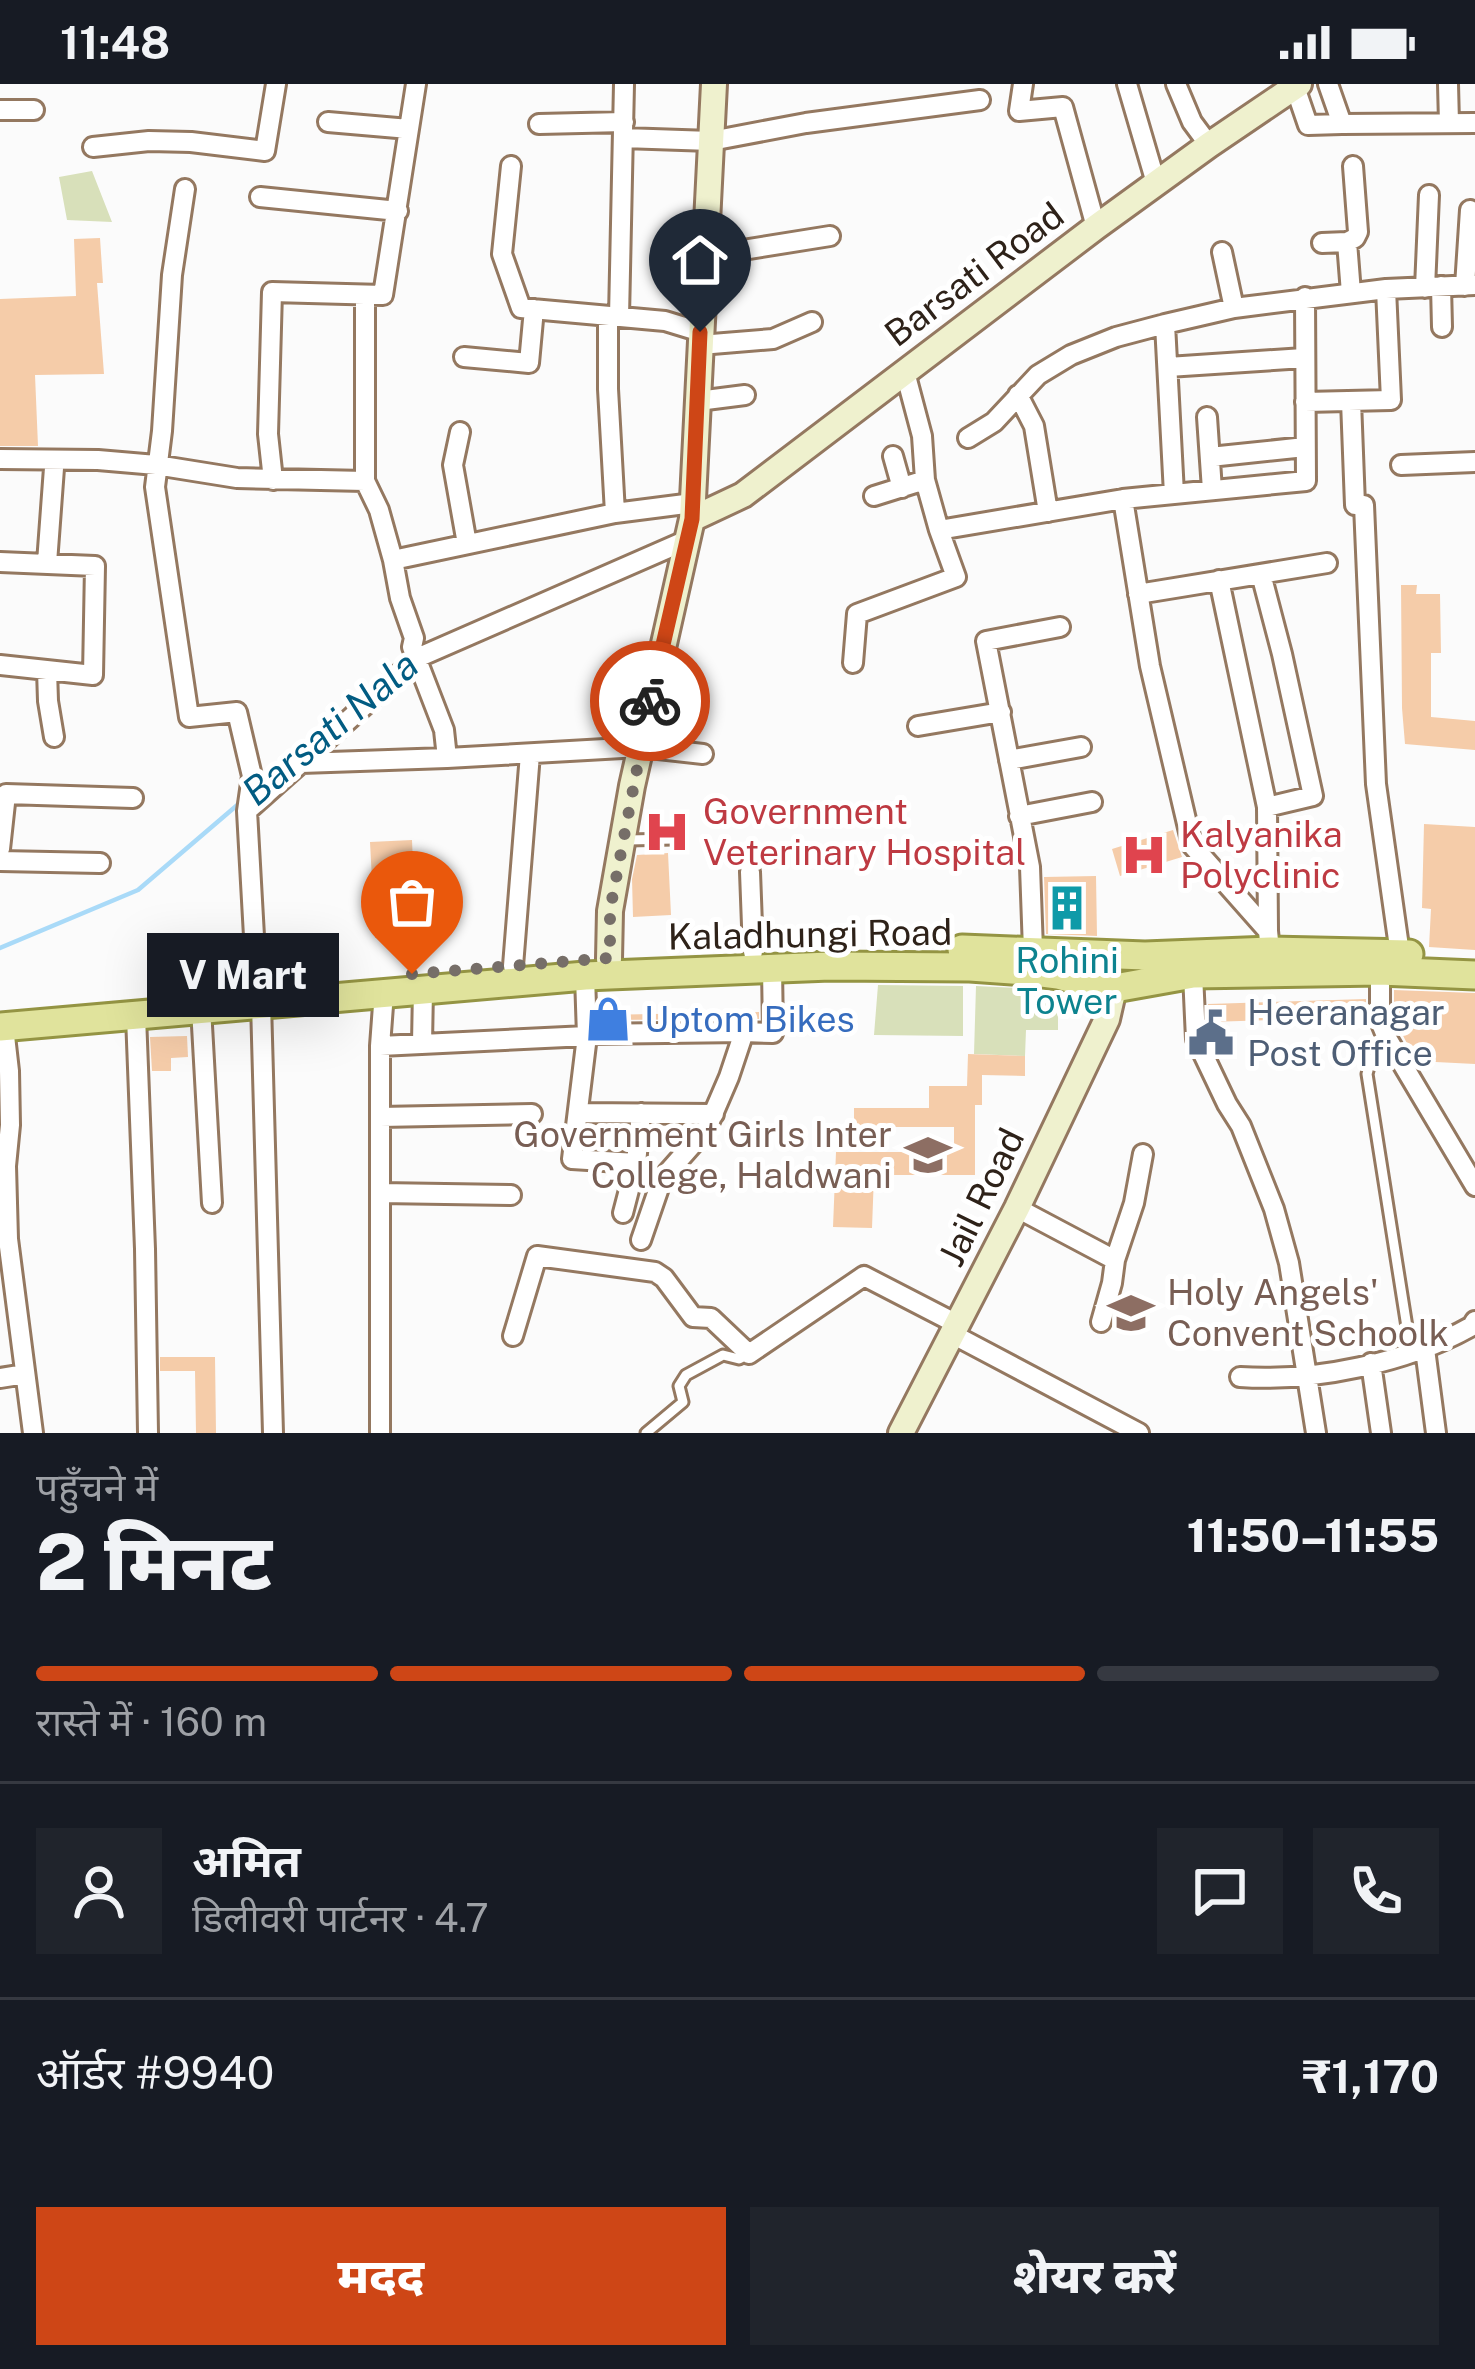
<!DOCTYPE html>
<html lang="hi">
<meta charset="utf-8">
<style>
body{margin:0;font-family:"Public Sans","Noto Sans Devanagari",sans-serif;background:#20242c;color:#f1f3f6;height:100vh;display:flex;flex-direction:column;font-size:45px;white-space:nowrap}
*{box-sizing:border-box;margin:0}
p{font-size:39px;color:#9ea1a6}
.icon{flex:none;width:66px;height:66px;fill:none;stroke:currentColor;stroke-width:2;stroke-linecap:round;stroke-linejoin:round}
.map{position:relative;height:1349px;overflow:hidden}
.side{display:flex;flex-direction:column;background:#171b24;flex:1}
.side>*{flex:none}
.pin{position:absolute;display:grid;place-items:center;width:102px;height:102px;color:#fff;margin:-123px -51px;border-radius:50% 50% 50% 0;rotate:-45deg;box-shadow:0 0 12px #0007}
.pin .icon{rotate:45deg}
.courier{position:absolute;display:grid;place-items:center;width:120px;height:120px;margin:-60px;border:9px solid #ce4616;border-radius:50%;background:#fff;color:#222;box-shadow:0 3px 15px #0007}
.bubble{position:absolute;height:84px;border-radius:0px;background:#171b24;box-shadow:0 12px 48px #0002;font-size:39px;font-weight:800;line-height:84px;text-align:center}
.headline em{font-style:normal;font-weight:800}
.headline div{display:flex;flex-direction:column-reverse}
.headline{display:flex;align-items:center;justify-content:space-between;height:204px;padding:0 36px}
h1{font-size:78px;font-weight:800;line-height:90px}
.bar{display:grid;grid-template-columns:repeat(4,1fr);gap:18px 12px;align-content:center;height:144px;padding:0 36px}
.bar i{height:15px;border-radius:9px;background:#363941}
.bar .current{background:#ce4616}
.bar p{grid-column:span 4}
.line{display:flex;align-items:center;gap:30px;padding:0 36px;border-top:3px solid #363941}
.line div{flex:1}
.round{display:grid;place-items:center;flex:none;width:126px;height:126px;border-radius:0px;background:#20242c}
.cta{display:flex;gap:24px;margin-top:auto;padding:24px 36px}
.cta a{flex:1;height:138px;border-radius:0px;background:#ce4616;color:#fff;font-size:48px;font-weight:800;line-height:138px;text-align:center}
.cta a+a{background:#20242c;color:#f1f3f6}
.status{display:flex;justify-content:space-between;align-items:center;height:84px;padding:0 60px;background:#171b24;direction:ltr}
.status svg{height:33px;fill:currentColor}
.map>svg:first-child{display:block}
</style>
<div class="status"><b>11:48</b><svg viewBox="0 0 49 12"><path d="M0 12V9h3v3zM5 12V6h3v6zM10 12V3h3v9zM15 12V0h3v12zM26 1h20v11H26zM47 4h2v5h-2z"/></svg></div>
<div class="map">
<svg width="1475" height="1349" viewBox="0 0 1475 1349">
<rect width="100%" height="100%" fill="#fbfbfb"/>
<path fill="#d8e0ba" d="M 92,87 L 112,138 L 67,136 L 59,93 Z
M 878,901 L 963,902 L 963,952 L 874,951 Z
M 976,902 L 1038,905 L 1058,923 L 1058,946 L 1026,946 L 1025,972 L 974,970 Z"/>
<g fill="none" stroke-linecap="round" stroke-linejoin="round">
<path stroke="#a9daf8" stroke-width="4.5" d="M 255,706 L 306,663
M 0,864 L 138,806 L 242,717"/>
</g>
<path fill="#f5cca9" d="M 100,154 L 103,199 L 97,199 L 104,290 L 35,291 L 38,362 L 0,362 L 0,215 L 76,212 L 74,155 Z
M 1401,501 L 1417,501 L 1416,510 L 1440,510 L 1441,569 L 1431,569 L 1431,633 L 1475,637 L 1475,666 L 1405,660 L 1402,624 Z
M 1424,740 L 1475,743 L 1475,866 L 1429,863 L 1431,825 L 1422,824 Z
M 1173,746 L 1182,773 L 1120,792 L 1112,765 Z
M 412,756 L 416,852 L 375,854 L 370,758 Z
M 668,769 L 671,831 L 633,833 L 632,795 L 637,771 Z
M 1096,792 L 1097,852 L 1046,850 L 1044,793 Z
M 1394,906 L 1475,909 L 1475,980 L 1416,977 L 1394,934 Z
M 1366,915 L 1366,933 L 1209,938 L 1208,920 Z
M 759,928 L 759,935 L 600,936 L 600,931 Z
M 187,952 L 188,973 L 171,974 L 171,987 L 152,987 L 150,953 Z
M 968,970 L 1025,972 L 1025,992 L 982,991 L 982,1021 L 975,1021 L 975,1091 L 874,1091 L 872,1144 L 833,1143 L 836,1068 L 954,1068 L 954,1043 L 854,1043 L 854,1024 L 929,1024 L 929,1002 L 967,1002 Z
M 160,1273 L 215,1273 L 216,1349 L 196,1349 L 195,1287 L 160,1287 Z"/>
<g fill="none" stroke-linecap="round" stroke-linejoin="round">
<g stroke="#947860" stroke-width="15">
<path id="lane" d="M 628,756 L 674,755
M 1385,957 L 1370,979 L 1367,990 L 1407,1243
M 646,1349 L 683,1318 L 679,1302 L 686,1291 L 723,1271 L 739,1275 L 749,1270"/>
</g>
<g stroke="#947860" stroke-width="24">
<path id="street" d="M 1023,0 L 1019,27 L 1063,23 L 1096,143
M 1127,0 L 1156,99
M 1176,0 L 1192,38 L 1209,61
M 1328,0 L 1342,40 L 1475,39
M 1448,0 L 1449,39
M 1295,3 L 1308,41 L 1342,40
M 0,26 L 34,26
M 328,38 L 409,45
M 539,40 L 624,38
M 623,54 L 711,57 L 806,39 L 980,16
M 93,63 L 149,57 L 191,58 L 265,67 L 276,0
M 511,82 L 502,170 L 521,224 L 665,237 L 701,248
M 185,105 L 172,191 L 162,347 L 155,403 L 189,633 L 237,628 L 252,692 L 247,727 L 301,679 L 447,674
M 260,113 L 398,127
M 1322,159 L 1347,158
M 1222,168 L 1234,224 L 1386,205 L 1475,201
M 705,172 L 830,152
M 1441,202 L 1442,243
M 1465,202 L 1470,126
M 1425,204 L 1429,111
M 1351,209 L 1347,158 L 1355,154 L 1358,148 L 1353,82
M 365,211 L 365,397
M 608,232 L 608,305 L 615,429 L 693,419
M 619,233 L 624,0
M 1165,240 L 1234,224
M 700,261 L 773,255 L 812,238
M 464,273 L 529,279 L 534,225
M 1168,283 L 1304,274
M 905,288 L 922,352 L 925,396 L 939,446 L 1123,415 L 1150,582 L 1192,761 L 1268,847 L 1270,867
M 1018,311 L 1034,342 L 1048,428
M 698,317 L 745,311
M 1351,317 L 1355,421 L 1364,421 L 1376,700 L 1400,870
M 1305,318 L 1391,316 L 1386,205
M 1207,333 L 1212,406
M 460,348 L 453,381 L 467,460
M 968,354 L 994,338 L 1038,291 L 1071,271 L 1116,253 L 1165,240 L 1174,410
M 893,372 L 902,404
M 1210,373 L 1305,363
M 0,375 L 98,376 L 156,381 L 237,394 L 365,397 L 379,426 L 393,476 L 400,514 L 414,554 L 412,563 L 444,646 L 447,674 L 640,663 L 703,670
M 1401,381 L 1475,378
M 273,396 L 268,350 L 272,208 L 383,211 L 416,0
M 874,412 L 925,396
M 1123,415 L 1306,397 L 1305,213
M 393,476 L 615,429
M 0,478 L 95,482 L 93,591 L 0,581
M 47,479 L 54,384
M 1261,490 L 1282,570 L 1313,712 L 1267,723
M 1219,496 L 1267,723 L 1268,847
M 1138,510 L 1327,479
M 853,579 L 857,530 L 956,493 L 939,446
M 47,586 L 48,617 L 54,653
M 918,642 L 1001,628
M 1009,676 L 1081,663
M 301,679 L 417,574 L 687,456
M 247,727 L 257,906
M 1019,732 L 1092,718
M 0,765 L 6,710 L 133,714
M 0,777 L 100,779
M 750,788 L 753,868
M 1033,866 L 1030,783 L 986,557 L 1060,543
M 513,882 L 530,670
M 1380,887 L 1380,937 L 1387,954 L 1475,1102
M 1193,890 L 1196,955 L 1227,1020 L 1241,1042 L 1274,1125 L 1289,1179 L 1316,1349
M 585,892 L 587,952 L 572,1075 L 636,1079 L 623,1129
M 261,919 L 273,1349
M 201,924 L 212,1119
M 136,932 L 145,1165 L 148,1349
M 4,943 L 9,987 L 10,1041 L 6,1082 L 8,1155 L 33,1349
M 587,950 L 744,948
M 422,960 L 423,905
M 380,962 L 587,952
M 578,1029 L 714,1030
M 380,1033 L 532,1030
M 636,1079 L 641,1029
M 380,1109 L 511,1111
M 1017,1124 L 1115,1176
M 641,1156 L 662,1095 L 707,1044 L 729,993 L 744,948 L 773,949 L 772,884
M 1101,1238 L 1112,1199 L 1115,1176 L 1134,1119 L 1143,1070
M 952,1250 L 1139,1349
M 513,1252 L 537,1172 L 655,1188 L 664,1194 L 693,1233 L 711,1234 L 749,1270 L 864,1192 L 957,1240
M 1425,1265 L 1436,1349
M 1371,1279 L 1381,1349
M 1240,1293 C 1314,1298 1407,1279 1472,1242 L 1475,1237
M 0,1294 L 25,1290
M 380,1349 L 380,962 L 384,908"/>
</g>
<g stroke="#947860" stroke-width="30">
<path id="secondary" d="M 692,435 L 743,411 L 1096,143 L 1209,61 L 1299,0
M 609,875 L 610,827 L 632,702 L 692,435 L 714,0
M 901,1349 L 1017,1124 L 1107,935 L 1114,904"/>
</g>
<g stroke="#949443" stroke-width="33">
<path id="primary" d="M 962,865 L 1145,872 L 1270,867 L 1409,870
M 0,943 L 585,892 L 830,882 L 970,883 L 1026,887 L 1058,891 L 1109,905 L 1193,890 L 1380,887 L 1475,891"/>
</g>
<use href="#lane" stroke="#fff" stroke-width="9"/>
<use href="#street" stroke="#fff" stroke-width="18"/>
<use href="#secondary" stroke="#eff1ce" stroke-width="24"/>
<use href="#primary" stroke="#e0e39c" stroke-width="27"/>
</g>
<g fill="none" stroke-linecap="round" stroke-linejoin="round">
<path stroke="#766e68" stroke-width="12" stroke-dasharray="0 21.6" d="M 412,890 L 610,874 L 610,826 L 650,617"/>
<path stroke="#ce4616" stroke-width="15" d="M 650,617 L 692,435 L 700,248"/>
</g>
<defs>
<g id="hospital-bare" transform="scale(3.6)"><path d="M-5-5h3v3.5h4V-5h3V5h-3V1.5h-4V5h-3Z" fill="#e0444e" stroke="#fff" stroke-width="2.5" paint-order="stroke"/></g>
<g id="building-bare" transform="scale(3.6)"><path d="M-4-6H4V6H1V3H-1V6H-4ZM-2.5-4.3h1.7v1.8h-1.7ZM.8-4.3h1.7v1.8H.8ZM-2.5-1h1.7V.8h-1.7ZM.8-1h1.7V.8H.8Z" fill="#0f9aa8" stroke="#fff" stroke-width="2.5" paint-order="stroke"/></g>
<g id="shop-bare" transform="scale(3.6)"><path d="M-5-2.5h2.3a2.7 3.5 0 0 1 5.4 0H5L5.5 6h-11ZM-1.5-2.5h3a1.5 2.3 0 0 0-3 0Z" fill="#3f7fe0" stroke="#fff" stroke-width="2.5" paint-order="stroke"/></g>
<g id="civic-bare" transform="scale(3.6)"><path d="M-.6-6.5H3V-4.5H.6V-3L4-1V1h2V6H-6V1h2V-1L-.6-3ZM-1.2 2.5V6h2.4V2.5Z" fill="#5c6f8a" stroke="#fff" stroke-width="2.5" paint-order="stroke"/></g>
<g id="school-bare" transform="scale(3.6)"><path d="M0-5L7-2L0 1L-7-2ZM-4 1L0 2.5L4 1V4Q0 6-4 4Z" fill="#8d6e63" stroke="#fff" stroke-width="2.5" paint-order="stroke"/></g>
</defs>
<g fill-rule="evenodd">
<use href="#hospital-bare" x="667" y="748"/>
<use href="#hospital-bare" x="1144" y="771"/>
<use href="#building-bare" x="1067" y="824"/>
<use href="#shop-bare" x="608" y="935"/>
<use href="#civic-bare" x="1211" y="949"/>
<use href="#school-bare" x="928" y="1071"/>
<use href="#school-bare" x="1131" y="1229"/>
</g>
<g text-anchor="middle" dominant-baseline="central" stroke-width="10" stroke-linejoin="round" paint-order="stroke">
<g font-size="36" fill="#2e2219" stroke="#fff">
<text transform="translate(974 190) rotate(-37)">Barsati Road</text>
<text transform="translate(810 850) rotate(-1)">Kaladhungi Road</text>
<text transform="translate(981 1113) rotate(-64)">Jail Road</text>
</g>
<g font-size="36" fill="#be3a42" stroke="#fff" text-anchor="start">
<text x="703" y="727">Government<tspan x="703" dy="41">Veterinary Hospital</tspan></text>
<text x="1180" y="750">Kalyanika<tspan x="1180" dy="41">Polyclinic</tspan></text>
</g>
<g font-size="36" fill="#0d838f" stroke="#fff">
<text x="1067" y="876">Rohini<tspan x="1067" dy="41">Tower</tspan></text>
</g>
<g font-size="36" fill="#4e5e75" stroke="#fff" text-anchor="start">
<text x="1247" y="928">Heeranagar<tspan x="1247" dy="41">Post Office</tspan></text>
</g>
<g font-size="36" fill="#366cbe" stroke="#fff" text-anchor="start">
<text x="644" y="935">Uptom Bikes</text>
</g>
<g font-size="36" fill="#785e54" stroke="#fff" text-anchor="end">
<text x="892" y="1050">Government Girls Inter<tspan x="892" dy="41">College, Haldwani</tspan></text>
<text x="1167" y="1208" text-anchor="start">Holy Angels'<tspan x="1167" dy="41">Convent Schoolk</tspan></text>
</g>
<g font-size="39" font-style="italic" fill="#025c82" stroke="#fff">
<text transform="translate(330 644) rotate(-40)">Barsati Nala</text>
</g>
</g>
</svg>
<div class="pin" style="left:412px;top:890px;background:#ea580c"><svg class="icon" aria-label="bag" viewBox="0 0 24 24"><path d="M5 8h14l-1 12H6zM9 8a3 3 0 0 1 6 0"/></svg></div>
<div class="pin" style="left:700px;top:248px;background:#1f2937"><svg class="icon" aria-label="home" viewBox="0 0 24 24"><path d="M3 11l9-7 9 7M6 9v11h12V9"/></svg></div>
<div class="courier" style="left:650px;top:617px"><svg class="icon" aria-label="bike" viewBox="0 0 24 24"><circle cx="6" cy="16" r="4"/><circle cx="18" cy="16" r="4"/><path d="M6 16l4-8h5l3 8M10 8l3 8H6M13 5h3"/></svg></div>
<div class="bubble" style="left:147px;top:849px;width:192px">V Mart</div>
</div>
<section class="side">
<div class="headline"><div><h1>2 मिनट</h1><p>पहुँचने में</p></div><em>11:50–11:55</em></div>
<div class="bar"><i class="current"></i><i class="current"></i><i class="current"></i><i></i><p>रास्ते में · 160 m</p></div>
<div class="line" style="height:216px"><a class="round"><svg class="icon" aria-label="person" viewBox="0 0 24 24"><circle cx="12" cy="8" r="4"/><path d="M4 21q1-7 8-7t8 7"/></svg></a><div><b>अमित</b><p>डिलीवरी पार्टनर · 4.7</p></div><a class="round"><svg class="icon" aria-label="chat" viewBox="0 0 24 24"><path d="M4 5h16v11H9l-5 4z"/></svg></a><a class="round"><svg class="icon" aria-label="phone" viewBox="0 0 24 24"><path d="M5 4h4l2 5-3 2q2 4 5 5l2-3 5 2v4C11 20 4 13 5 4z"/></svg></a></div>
<div class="line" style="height:156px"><div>ऑर्डर #9940</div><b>₹1,170</b></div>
<div class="cta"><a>मदद</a><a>शेयर करें</a></div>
</section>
